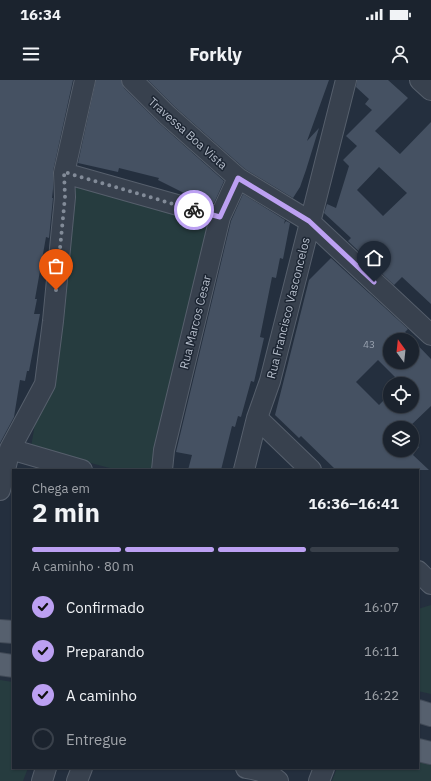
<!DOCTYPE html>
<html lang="pt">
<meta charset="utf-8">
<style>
body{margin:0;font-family:"IBM Plex Sans",sans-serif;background:#242b36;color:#f1f3f6;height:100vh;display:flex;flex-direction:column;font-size:15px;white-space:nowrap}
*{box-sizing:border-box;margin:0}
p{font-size:13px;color:#a0a4aa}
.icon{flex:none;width:22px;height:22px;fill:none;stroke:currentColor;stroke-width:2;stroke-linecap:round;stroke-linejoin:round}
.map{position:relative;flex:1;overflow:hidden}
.drawer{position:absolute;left:12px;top:389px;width:407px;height:300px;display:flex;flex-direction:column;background:#1b232e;border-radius:0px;box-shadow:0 1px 3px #0004,0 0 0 1px #39404a}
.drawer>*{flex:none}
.needle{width:26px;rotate:345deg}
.controls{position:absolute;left:383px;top:253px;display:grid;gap:8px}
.controls a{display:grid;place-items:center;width:36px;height:36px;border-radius:50%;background:#1b232e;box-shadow:0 1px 3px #0004,0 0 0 1px #39404a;font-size:20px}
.pin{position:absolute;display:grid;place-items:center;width:34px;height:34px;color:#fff;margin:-41px -17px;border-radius:50% 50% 50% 0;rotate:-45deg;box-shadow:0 0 4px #0007}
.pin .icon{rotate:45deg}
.courier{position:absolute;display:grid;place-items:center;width:40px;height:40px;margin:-20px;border:3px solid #bca0f2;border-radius:50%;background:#fff;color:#222;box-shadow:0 1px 5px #0007}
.summary em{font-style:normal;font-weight:800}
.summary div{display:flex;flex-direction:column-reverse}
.summary{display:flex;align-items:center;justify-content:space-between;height:68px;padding:0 20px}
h1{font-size:26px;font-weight:800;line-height:30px}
.bar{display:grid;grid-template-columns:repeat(4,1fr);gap:6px 4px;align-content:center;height:48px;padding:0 20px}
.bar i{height:5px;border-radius:3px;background:#39404a}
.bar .selected{background:#bca0f2}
.bar p{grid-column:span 4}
ol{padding:0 20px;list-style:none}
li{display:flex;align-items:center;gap:12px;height:44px}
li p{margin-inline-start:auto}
li .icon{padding:4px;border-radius:50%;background:#bca0f2;color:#111;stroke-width:4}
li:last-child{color:#a0a4aa}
li i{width:22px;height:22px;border:2px solid #39404a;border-radius:50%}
.status{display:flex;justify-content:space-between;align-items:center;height:28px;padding:0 20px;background:#1b232e;direction:ltr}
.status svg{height:11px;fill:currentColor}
header{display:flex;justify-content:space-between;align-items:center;height:52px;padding:0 20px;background:#1b232e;font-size:18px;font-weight:800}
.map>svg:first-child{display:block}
</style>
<div class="status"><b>16:34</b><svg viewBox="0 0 49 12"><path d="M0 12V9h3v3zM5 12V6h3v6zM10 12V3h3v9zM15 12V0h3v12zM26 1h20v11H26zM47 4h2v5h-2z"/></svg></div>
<header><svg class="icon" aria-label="menu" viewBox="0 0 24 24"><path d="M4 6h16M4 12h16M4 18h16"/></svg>Forkly<svg class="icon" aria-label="person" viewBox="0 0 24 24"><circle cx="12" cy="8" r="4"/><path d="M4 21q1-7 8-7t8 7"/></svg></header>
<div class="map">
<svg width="431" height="701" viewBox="0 0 431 701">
<rect width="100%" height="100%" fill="#242f3e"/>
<path fill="#263c3f" d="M 76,105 L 210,142 L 155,390 L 117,390 L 31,367 Z
M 431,525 L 431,614 L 418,611 L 418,529 Z
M 0,600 L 13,602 L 13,688 L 28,688 L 23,701 L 0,701 Z
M 418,681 L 431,683 L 431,701 L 332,701 L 337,688 L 418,688 Z"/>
<path fill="#455162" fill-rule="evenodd" d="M 0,0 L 73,0 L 53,91 L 53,109 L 52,118 L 53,118 L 49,158 L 46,157 L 35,219 L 37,219 L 34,234 L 40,234 L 29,291 L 27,291 L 25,301 L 20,300 L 14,337 L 0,363 Z
M 96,0 L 121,0 L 124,8 L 159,43 L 224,101 L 214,123 L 201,120 L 193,116 L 192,117 L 158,100 L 159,98 L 119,88 L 118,92 L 78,83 Z
M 148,0 L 329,0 L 307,61 L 319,48 L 306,90 L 300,107 L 293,118 L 245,89 L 175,27 Z
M 357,0 L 388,0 L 408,18 L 375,51 L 400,74 L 431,42 L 431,224 L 402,197 L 394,205 L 348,161 L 351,158 L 324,133 L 327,124 L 336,128 L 349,86 L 343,80 L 357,66 L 346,56 L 372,30 L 365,24 L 369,19 L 356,7 ZM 379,87 L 407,113 L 383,136 L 357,110 Z
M 243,114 L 285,140 L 284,144 L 286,141 L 290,143 L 283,179 L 280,178 L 276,198 L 272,197 L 260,257 L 264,258 L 254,302 L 251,301 L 241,337 L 238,336 L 235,347 L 232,346 L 221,390 L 188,390 L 192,375 L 176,372 L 231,141 Z
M 331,178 L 408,249 L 405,252 L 431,279 L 431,326 L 408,348 L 390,348 L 390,370 L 412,370 L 412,360 L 419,367 L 413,375 L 429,390 L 336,390 L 301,356 L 299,358 L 275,335 L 309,200 ZM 390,260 L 412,260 L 412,282 L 390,282 ZM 378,280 L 401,303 L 400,304 L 412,304 L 412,326 L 390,326 L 390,314 L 379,325 L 356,302 Z"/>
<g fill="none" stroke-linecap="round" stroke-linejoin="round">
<g stroke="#565f6c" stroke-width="22">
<path id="minor" d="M 132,0 L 167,35 L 238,98 L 309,141 L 431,255
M 420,0 L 431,10
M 64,93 L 220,137
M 257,338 L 311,390
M 10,369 L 82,390
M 162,390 L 164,370 L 220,137 L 238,98
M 244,390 L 257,338 L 270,301 L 346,0
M 0,410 L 10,369 L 45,304 L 53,241 L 65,117 L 64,93 L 85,0
M 418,491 L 431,504
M 246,688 C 258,690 268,692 278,701
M 42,701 L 46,688
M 77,701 L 82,688
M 319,701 L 324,688"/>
</g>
<g stroke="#414a57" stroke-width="24">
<path id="major" d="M 0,551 L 13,552
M 0,584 L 13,586
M 418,631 L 431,635
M 418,670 L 431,673"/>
</g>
<use href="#minor" stroke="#38414e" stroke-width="20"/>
<use href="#major" stroke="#56606e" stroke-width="22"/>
</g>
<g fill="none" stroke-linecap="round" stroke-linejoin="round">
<path stroke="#828b98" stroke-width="4" stroke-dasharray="0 7.2" d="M 56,210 L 65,117 L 64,92 L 194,130"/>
<path stroke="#bca0f2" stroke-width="5" d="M 194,130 L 220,137 L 238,98 L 309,141 L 374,202"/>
</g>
<g text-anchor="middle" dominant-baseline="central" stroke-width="3" stroke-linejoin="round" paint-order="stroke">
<g font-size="10" fill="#98a1af">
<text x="369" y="264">43</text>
</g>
<g font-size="12" fill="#b4bcc9" stroke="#1d2633">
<text transform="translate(188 53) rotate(42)">Travessa Boa Vista</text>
<text transform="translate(288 228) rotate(-76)">Rua Francisco Vasconcelos</text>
<text transform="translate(195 242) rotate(-76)">Rua Marcos Cesar</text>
</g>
</g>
</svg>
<div class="controls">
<a><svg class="needle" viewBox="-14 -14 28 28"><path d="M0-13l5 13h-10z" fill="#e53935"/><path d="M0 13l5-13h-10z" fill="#a0a4aa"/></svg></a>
<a><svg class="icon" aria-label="locate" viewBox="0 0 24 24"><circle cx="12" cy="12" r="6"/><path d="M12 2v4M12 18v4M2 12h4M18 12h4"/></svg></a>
<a><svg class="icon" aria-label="layers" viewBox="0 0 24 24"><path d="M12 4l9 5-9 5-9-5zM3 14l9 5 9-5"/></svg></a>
</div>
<div class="pin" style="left:56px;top:210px;background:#ea580c"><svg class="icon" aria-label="bag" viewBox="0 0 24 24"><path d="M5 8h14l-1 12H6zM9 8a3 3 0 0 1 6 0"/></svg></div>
<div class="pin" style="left:374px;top:202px;background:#1f2937"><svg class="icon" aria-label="home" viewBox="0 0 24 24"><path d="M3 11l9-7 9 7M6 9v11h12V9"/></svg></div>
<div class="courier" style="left:194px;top:130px"><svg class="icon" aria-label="bike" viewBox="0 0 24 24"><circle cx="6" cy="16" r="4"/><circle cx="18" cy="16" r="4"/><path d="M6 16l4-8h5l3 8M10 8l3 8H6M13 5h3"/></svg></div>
<section class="drawer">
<div class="summary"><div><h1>2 min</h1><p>Chega em</p></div><em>16:36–16:41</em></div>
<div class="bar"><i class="selected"></i><i class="selected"></i><i class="selected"></i><i></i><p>A caminho · 80 m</p></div>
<ol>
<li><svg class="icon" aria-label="check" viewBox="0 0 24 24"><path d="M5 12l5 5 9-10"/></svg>Confirmado<p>16:07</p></li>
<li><svg class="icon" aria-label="check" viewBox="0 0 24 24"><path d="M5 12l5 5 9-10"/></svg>Preparando<p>16:11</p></li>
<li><svg class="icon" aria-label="check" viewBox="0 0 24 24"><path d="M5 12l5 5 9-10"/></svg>A caminho<p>16:22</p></li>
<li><i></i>Entregue</li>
</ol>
</section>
</div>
